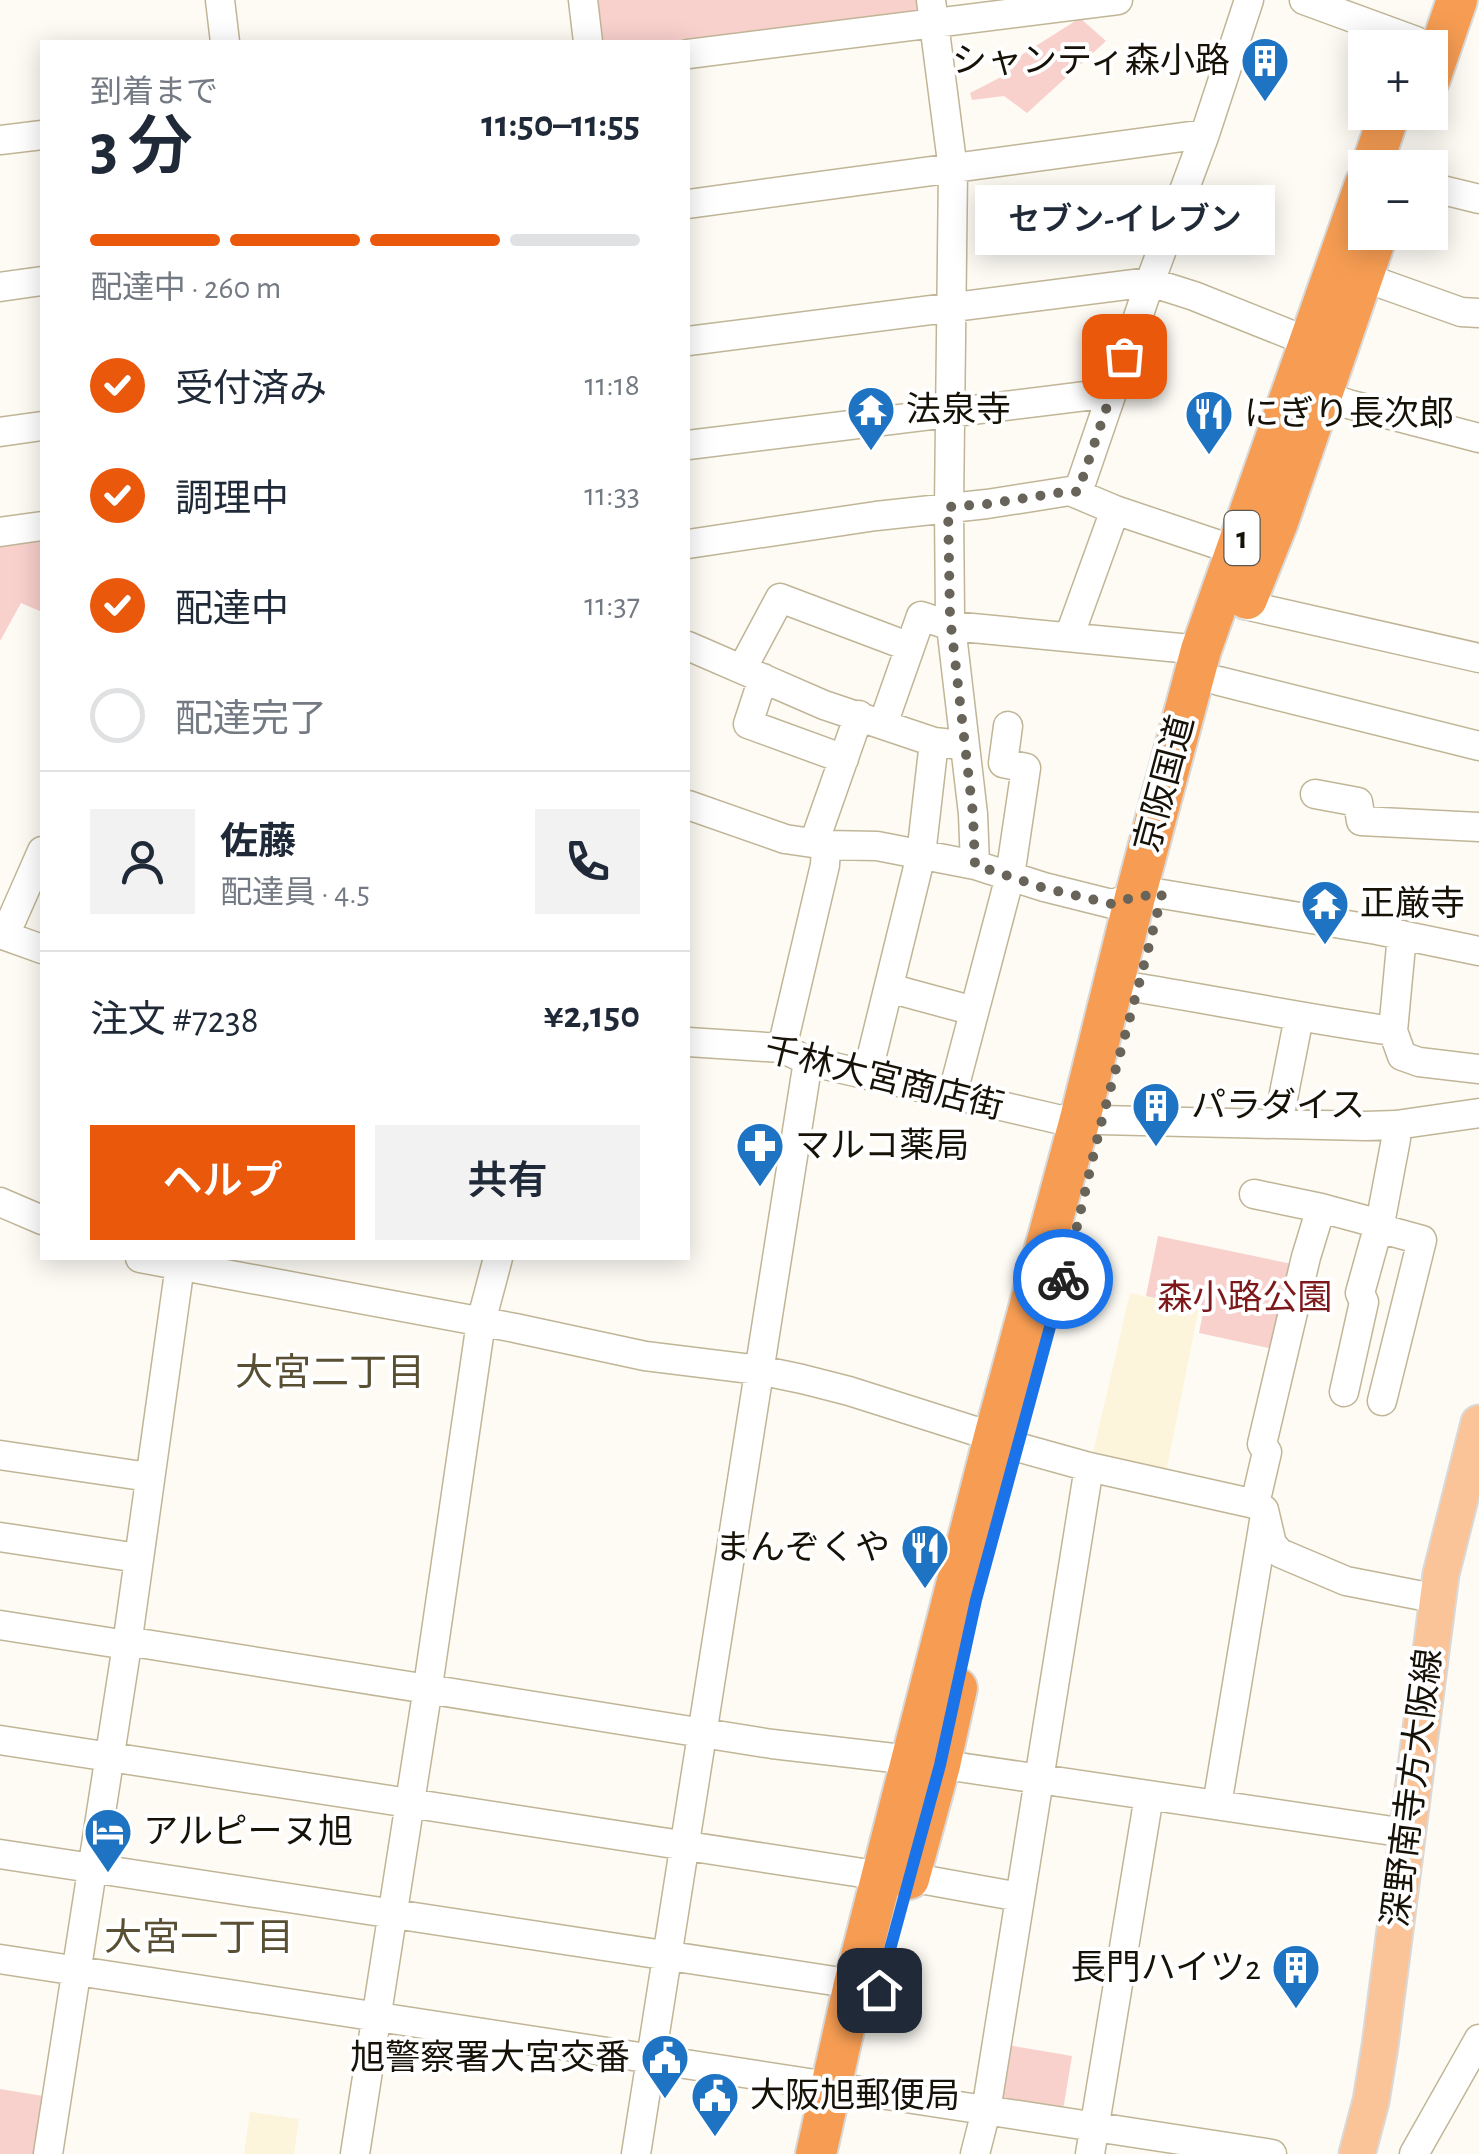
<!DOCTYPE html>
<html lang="ja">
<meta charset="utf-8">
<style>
body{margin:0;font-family:"Alegreya Sans","Noto Sans JP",sans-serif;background:#f2f2f3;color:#1f2937;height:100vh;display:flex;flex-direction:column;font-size:38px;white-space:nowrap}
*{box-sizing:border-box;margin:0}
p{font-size:32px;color:#747a83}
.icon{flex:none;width:55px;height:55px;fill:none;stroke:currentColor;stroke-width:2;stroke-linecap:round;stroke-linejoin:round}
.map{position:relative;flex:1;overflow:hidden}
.sheet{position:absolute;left:40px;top:40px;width:650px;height:1220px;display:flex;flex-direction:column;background:#fff;border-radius:0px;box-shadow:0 5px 25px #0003}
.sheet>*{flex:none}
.tools{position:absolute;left:1348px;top:30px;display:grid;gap:20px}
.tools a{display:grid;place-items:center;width:100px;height:100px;border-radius:0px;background:#fff;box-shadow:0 5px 25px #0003;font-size:50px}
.pin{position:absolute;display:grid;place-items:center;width:85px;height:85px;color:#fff;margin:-42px;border-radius:20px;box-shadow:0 5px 15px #0006}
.courier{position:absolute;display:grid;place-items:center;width:100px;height:100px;margin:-50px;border:8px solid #1a73e8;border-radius:50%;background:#fff;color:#222;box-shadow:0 2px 12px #0007}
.bubble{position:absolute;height:70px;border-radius:0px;background:#fff;box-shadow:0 5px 25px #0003;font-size:32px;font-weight:600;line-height:70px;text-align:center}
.overview em{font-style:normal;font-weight:600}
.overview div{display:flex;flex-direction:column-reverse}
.overview{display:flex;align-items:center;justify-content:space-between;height:170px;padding:0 50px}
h1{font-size:65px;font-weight:600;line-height:75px}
.bar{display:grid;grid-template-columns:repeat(4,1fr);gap:15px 10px;align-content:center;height:120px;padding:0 50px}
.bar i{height:12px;border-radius:8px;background:#e0e1e3}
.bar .selected{background:#ea580c}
.bar p{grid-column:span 4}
.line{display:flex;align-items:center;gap:25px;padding:0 50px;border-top:2px solid #e0e1e3}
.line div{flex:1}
.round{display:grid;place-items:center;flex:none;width:105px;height:105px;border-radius:0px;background:#f2f2f3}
ol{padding:0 50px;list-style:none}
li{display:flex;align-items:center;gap:30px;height:110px}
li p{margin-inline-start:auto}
li .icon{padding:10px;border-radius:50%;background:#ea580c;color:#fff;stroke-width:4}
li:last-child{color:#747a83}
li i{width:55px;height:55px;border:5px solid #e0e1e3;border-radius:50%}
.button{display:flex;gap:20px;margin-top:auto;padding:20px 50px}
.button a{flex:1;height:115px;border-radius:0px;background:#ea580c;color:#fff;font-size:40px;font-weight:600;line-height:115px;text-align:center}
.button a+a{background:#f2f2f3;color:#1f2937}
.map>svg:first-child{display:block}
</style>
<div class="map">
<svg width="1479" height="2154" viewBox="0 0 1479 2154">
<rect width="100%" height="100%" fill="#fdfbf4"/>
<path fill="#fdf4dc" d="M 1130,1293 L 1199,1308 L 1166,1472 L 1093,1453 Z
M 250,2112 L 299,2119 L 294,2154 L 244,2154 Z"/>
<path fill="#f8d0cc" d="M 595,0 L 919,0 L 921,14 L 688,43 L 601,42 Z
M 1080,18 L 1106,41 L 1027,113 L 1004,96 L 972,100 L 970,93 L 1003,76 L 1004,66 Z
M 42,536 L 42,612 L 21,603 L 0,641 L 0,541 Z
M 1158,1236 L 1292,1264 L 1278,1350 L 1199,1333 L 1204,1308 L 1146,1296 Z
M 1007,2045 L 1072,2056 L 1063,2110 L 1003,2103 L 999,2096 Z
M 0,2089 L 49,2097 L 40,2154 L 0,2154 Z"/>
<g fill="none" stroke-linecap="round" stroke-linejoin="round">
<g stroke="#c0b596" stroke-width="31">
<path id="minor" d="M 220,0 L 225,42
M 583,0 L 588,42
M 931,0 L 953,170 L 949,507 L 950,617 L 973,814 L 975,865
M 1304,0 L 1416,41
M 688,54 L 1118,0
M 0,140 L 42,135
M 1430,187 L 1479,199
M 688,204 L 1205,134
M 1363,277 L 1461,312 L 1479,313
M 0,287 L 42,281
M 688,341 L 1150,282 L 1194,296 L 1309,342 L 1323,395 L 1348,404 L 1479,438
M 0,432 L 42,426
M 688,445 L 1110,393
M 1078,492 L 1150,282 L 1205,134 L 1249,0
M 0,532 L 42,526
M 688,544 L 876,516 L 987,504 L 1070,491 L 1115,510 L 1237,551
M 1245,605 L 1479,658
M 1069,637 L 1115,510
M 688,646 L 824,705 L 934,742 L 952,744
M 742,669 L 780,598 L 910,647
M 763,678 L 748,724 L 844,759
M 1219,681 L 1479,746
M 883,724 L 921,616 L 951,626 L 1201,650
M 1315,794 L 1358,802 L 1361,821 L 1479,827
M 688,805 L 785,839 L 826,845 L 877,846 L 975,865 L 1044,887 L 1112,904 L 1135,897 L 1162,894 L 1377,930 L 1479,951
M 814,843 L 859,715
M 0,934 L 42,949
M 5,935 L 42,851
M 1402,935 L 1393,1031 L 1402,1056 L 1419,1062 L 1479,1069
M 889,988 L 974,1011
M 1139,988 C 1224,1002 1308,1019 1393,1031
M 688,1042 L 782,1048 L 808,1061 L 1057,1119 L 1365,1126 L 1396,1125 L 1479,1113
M 782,1048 L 825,865 L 826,845
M 867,1075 L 921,855 L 934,742
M 952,1096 L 1010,876 L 1026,768 L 1003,763 L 1008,726
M 1278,1124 L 1299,1017
M 1254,1194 L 1321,1208
M 0,1202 L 42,1220
M 1380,1224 L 1378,1228 L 1422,1240 L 1382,1401
M 140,1258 L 515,1328 L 645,1356 L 759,1370 L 802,1379 L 849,1391 L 994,1437 L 1017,1447 L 1089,1467 L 1255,1504 L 1264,1510 L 1272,1544 L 1280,1553 L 1346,1581 L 1438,1599
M 1344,1392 L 1364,1302 L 1360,1293 L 1378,1228
M 0,1455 L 149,1477
M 1255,1504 L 1267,1452 L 1262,1444 L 1306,1257 L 1321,1208 L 1380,1224 L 1396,1139 L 1396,1125
M 0,1537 L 138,1558
M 0,1625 L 127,1645 L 139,1643 L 772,1744 L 911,1760 L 1406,1833
M 0,1740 L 882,1876
M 1217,1805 L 1264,1521
M 0,1854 L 854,1984
M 909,1877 L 1020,1897
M 0,1959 L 1272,2154
M 48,2154 L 127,1645 L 181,1258
M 355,2154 L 426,1700 L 481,1322 L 498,1258
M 636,2154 L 808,1061
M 975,2154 L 986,2111 L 1089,1467
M 1090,2154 L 1149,1796
M 1414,2154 L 1479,2039"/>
</g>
<g stroke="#dad9d7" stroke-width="39">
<path id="major" d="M 1357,2154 L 1371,2101 L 1380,2046 L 1441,1574 L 1479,1423"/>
</g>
<g stroke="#dad9d7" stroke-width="44">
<path id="highway" d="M 1430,79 L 1457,0
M 1371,168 L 1390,112
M 1247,599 L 1278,522 L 1378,232
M 909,1879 L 940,1765 L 957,1688
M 816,2154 L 854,1984 L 994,1437 L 1080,1119 L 1135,897 L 1201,650 L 1365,184"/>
</g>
<use href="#minor" stroke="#fff" stroke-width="28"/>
<use href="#major" stroke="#fac498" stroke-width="35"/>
<use href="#highway" stroke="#f79d53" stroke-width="40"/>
</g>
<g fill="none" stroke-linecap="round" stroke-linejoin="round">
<path stroke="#68645a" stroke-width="10" stroke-dasharray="0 18" d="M 1063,1279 C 1079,1225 1089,1170 1103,1116 C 1123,1042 1144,968 1162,894 L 1134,897 L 1112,904 L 1044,888 L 975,865 L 973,814 L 950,617 L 948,507 L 987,504 L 1070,491 L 1078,492 L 1124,356"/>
<path stroke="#1a73e8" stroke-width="12" d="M 879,1990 L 940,1765 L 976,1600 L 1063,1279"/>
</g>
<defs>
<g id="building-pin" transform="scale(2.5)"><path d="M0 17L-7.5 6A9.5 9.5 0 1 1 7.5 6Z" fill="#1e74c2" stroke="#fff"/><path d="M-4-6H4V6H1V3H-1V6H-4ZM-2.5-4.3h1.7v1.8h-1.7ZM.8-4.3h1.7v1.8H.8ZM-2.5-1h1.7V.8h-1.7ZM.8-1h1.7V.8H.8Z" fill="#fff"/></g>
<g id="temple-pin" transform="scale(2.5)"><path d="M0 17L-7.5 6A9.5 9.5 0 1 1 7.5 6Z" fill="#1e74c2" stroke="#fff"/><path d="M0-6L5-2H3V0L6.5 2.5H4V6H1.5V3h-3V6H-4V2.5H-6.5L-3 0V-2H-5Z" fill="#fff"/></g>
<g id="restaurant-pin" transform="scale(2.5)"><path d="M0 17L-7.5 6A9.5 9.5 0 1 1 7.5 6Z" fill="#1e74c2" stroke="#fff"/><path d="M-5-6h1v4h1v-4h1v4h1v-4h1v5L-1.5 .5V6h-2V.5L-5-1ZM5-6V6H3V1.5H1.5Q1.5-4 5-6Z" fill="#fff"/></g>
<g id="pharmacy-pin" transform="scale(2.5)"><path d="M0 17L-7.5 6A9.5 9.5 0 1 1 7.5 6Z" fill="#1e74c2" stroke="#fff"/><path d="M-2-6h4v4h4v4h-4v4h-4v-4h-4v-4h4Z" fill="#fff"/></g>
<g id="hotel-pin" transform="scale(2.5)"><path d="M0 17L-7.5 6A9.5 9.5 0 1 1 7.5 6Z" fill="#1e74c2" stroke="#fff"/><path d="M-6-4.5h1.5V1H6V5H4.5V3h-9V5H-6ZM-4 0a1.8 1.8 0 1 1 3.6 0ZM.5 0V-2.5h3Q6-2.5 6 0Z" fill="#fff"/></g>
<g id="civic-pin" transform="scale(2.5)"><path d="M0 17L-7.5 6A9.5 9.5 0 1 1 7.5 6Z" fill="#1e74c2" stroke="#fff"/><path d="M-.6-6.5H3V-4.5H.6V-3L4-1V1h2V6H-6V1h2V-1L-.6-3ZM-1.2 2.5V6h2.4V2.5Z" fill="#fff"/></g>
</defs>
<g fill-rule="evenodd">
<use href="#building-pin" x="1265" y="61"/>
<use href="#temple-pin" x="871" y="410"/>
<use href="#restaurant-pin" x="1209" y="414"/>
<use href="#temple-pin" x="1325" y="904"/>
<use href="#building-pin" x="1156" y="1106"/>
<use href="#pharmacy-pin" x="760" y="1146"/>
<use href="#restaurant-pin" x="925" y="1548"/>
<use href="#hotel-pin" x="108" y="1832"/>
<use href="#building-pin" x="1296" y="1968"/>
<use href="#civic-pin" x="665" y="2058"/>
<use href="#civic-pin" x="715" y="2096"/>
</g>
<g text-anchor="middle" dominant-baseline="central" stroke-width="8" stroke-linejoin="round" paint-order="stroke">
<rect fill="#fff" stroke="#5d5951" stroke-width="2.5" x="1224.5" y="511" width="35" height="54" rx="8"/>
<g font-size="32" font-weight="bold" fill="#171207">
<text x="1242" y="538">1</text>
</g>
<g font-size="35" fill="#171207" stroke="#fff" text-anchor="start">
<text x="1230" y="61" text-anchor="end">シャンティ森小路</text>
<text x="906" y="410">法泉寺</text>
<text x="1244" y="414">にぎり長次郎</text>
<text x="1360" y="904">正厳寺</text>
<text x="1191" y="1106">パラダイス</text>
<text x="795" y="1146">マルコ薬局</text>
<text x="890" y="1548" text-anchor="end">まんぞくや</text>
<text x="143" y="1832">アルピーヌ旭</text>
<text x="1261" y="1968" text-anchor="end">長門ハイツ2</text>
<text x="630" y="2058" text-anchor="end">旭警察署大宮交番</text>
<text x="750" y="2096">大阪旭郵便局</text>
</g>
<g font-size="35" fill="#171207" stroke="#fff">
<text transform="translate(1165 784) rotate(-75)">京阪国道</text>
<text transform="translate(884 1079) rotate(14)">千林大宮商店街</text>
<text transform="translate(1413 1788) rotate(-83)">深野南寺方大阪線</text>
</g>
<g font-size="35" fill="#7e191b" stroke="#fff">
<text x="1245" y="1298">森小路公園</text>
</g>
<g font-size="38" fill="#594f33" stroke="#fff">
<text x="330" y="1374">大宮二丁目</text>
<text x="199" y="1939">大宮一丁目</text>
</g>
</g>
</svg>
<div class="tools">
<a>+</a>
<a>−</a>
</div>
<div class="pin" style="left:1124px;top:356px;background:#ea580c"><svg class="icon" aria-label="bag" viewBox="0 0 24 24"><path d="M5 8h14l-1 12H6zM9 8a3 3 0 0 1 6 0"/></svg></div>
<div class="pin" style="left:879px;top:1990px;background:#1f2937"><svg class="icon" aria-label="home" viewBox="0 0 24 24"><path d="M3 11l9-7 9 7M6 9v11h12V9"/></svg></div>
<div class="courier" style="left:1063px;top:1279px"><svg class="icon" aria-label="bike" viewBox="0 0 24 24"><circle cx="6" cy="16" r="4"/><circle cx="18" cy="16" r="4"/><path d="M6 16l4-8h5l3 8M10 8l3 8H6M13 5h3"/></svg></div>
<div class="bubble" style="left:975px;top:185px;width:300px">セブン-イレブン</div>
<section class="sheet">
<div class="overview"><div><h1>3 分</h1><p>到着まで</p></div><em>11:50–11:55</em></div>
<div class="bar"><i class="selected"></i><i class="selected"></i><i class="selected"></i><i></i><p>配達中 · 260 m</p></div>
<ol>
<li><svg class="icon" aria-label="check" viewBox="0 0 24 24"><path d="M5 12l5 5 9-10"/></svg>受付済み<p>11:18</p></li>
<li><svg class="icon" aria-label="check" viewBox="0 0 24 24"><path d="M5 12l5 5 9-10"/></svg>調理中<p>11:33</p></li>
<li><svg class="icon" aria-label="check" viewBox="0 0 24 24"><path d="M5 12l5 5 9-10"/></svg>配達中<p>11:37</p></li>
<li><i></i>配達完了</li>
</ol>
<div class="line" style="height:180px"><a class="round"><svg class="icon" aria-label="person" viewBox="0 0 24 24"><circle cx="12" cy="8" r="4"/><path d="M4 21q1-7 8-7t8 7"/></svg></a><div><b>佐藤</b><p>配達員 · 4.5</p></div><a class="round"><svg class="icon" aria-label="phone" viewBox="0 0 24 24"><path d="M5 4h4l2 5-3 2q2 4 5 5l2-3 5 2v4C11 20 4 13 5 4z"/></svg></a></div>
<div class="line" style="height:130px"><div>注文 #7238</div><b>¥2,150</b></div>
<div class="button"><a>ヘルプ</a><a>共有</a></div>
</section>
</div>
